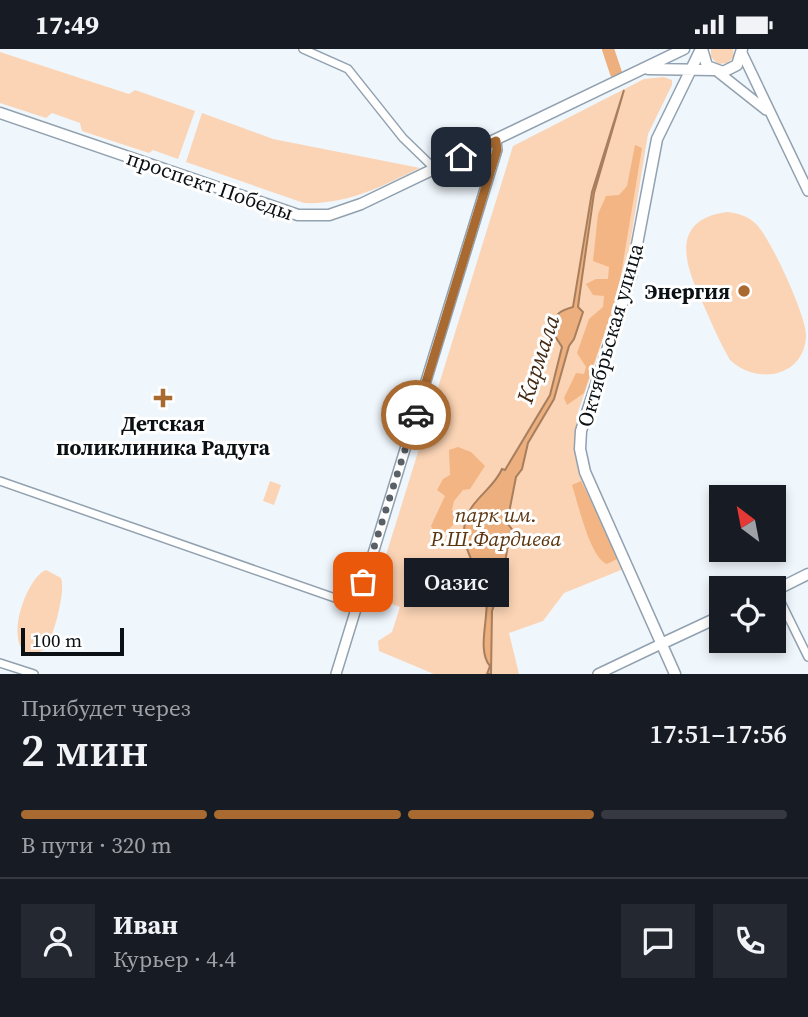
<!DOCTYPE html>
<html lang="ru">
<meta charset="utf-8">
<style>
body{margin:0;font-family:"Source Serif 4",serif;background:#242831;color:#f1f3f6;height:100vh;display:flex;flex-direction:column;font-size:26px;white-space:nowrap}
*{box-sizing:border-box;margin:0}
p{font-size:23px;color:#9ea1a6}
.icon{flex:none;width:38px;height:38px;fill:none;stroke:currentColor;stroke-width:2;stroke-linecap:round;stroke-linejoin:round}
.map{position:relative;height:625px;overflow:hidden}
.drawer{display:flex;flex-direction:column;background:#171b24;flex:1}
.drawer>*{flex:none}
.needle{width:46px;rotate:328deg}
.controls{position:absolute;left:709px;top:436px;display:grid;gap:14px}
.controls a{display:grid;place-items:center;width:77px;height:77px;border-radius:0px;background:#171b24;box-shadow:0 4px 10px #0003;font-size:35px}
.scale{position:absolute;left:21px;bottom:18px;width:103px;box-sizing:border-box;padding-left:7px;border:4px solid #0a1014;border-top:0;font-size:19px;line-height:24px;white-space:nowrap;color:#0a1014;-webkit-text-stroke:5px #fff;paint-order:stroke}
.pin{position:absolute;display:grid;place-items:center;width:60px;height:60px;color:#fff;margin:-30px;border-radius:14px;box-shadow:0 4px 10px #0006}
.courier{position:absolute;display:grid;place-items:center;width:70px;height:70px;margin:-35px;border:5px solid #a86a30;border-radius:50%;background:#fff;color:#222;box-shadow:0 2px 9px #0007}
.bubble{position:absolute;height:49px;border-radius:0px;background:#171b24;box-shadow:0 4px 10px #0003;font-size:23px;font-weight:600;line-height:49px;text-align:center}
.head em{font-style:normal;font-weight:600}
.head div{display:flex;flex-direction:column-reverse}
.head{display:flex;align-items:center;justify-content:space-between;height:119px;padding:0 21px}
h1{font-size:46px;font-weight:600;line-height:52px}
.bar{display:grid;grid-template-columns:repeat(4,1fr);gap:10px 7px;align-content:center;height:84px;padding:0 21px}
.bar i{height:9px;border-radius:5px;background:#363941}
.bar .active{background:#a86a30}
.bar p{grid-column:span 4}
.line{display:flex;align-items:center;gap:18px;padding:0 21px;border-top:2px solid #363941}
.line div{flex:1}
.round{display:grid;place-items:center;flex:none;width:74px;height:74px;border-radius:0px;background:#242831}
.status{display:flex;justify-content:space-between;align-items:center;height:49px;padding:0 35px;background:#171b24;direction:ltr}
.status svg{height:19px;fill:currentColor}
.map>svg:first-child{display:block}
</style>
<div class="status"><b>17:49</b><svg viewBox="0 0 49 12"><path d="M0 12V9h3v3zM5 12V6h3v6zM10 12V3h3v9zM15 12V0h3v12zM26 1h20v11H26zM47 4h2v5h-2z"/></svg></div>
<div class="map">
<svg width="808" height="625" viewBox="0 0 808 625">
<rect width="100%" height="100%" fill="#eff6fc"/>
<path fill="#fbd4b5" d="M 711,0 L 733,0 L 734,7 L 728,14 L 718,15 L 711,8 Z
M 0,3 L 129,45 L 135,41 L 195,62 L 178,110 L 153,101 L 149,104 L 82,82 L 80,74 L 52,64 L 46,69 L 0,54 Z
M 664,28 L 672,31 L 672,36 L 648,85 L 625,226 L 578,363 L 574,397 L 581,430 L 626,519 L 564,544 L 543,572 L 509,584 L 519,625 L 434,625 L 379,602 L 378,592 L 392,583 L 400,558 L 373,548 L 513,97 L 644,30 Z
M 202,64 L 273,90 L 420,119 C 382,137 347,156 304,154 L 186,113 Z
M 727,163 C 738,164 748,167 756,175 C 770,188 807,268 806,287 C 804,329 756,336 730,311 C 720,294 712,275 704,257 C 687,221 666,171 727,163 Z
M 270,432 L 281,436 L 274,456 L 263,452 Z
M 46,521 L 61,529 C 66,541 54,585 47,597 C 42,604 33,605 26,604 C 5,590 27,528 46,521 Z"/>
<path fill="#f2b583" d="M 635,96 L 642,99 L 618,244 L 584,344 L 567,356 L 564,349 L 576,324 L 584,325 L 586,318 L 577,304 L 589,270 L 603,258 L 604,247 L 593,246 L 586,235 L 596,230 L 608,230 L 609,218 L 593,212 L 598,165 L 606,147 L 619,146 L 627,137 Z
M 458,398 L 471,403 L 485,417 L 470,440 L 463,441 L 454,452 L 452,461 L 457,466 L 453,476 L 444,485 L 434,483 L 431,477 L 445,447 L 437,441 L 443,430 L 450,426 L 449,401 Z
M 581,432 L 619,509 L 607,515 C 590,509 578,454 572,436 Z"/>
<path fill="#ecaf7d" stroke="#a87f5e" stroke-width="2" d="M 624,41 L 594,144 L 580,243 L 578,258 L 583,263 L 574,290 L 569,297 L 554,350 L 528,394 L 522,420 L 516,428 L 507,474 L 515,484 L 509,490 L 501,537 L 492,562 L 491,625 L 487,625 L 490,617 C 476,601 490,566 486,547 C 481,523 459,499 465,474 C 470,450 493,441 502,420 L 505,421 L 550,346 L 562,298 L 551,281 C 554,266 558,262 573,258 L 592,143 Z"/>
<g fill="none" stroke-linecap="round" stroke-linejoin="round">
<path stroke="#ecaf7d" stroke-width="12" d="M 608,0 L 616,24"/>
<g stroke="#91a1af" stroke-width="10">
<path id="minor" d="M 303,0 L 348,20 L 403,89 L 435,120
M 0,432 L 355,556
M 775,541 L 808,608
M 0,614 L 34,625"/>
</g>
<g stroke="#91a1af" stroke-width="12">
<path id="tertiary" d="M 742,4 L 808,142
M 718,23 L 766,61
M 336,625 L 497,101 L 496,91
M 598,625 L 661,595"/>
</g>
<g stroke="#91a1af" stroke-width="13">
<path id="secondary" d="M 702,0 L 707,17 L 723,23 L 737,16 L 742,0
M 648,20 L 714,21
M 0,64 L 298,166 L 329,166 L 361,155 L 684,0
M 774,542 L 808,525
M 661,595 L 721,567
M 675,625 L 585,423 L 580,400 L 581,382 L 631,227 L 657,90 L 701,0"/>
</g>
<use href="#minor" stroke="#fff" stroke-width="7"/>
<use href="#tertiary" stroke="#fff" stroke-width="9"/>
<use href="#secondary" stroke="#fff" stroke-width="10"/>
</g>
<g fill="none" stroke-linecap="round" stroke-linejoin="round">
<path stroke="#5a6065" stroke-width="7" stroke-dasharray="0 12.6" d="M 363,533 L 416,366"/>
<path stroke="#a86a30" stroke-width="9" d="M 416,366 L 497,101 L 496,92 L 461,108"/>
</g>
<g fill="#a86a30" stroke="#fff" stroke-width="2.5">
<circle cx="744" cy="242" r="7"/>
<path d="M159.5 338.5h7v7h7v7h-7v7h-7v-7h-7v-7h7z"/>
</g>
<g text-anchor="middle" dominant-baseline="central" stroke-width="6" stroke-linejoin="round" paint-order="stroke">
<g font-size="21" fill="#0a1014" stroke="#fff">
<text transform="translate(210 136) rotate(19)">проспект Победы</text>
<text transform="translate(610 286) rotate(-74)">Октябрьская улица</text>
</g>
<g font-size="21" font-weight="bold" fill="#0a1014" stroke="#fff" text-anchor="end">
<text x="730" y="242">Энергия</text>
<text x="163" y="374" text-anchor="middle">Детская<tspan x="163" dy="24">поликлиника Радуга</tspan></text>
</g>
<g font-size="21" font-style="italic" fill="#5c350e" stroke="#fff">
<text x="496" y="465">парк им.<tspan x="496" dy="24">Р.Ш.Фардиева</tspan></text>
</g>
<g font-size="23" font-style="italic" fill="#432913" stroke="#fff">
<text transform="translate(538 310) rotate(-72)">Кармала</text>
</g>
</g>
</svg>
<div class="controls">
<a><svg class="needle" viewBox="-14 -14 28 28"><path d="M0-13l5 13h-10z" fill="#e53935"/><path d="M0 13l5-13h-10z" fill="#9ea1a6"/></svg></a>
<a><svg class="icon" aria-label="locate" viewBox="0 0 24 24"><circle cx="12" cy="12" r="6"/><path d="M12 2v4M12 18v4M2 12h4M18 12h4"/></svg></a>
</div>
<div class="scale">100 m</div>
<div class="pin" style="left:363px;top:533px;background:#ea580c"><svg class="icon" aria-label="bag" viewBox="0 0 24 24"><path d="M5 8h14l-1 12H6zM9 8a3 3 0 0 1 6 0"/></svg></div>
<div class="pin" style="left:461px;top:108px;background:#1f2937"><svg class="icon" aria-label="home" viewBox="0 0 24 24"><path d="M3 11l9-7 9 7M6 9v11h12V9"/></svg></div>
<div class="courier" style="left:416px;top:366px"><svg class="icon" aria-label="car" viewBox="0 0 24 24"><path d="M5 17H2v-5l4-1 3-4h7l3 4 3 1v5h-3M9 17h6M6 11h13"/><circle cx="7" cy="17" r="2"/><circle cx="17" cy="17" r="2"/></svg></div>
<div class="bubble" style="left:404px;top:509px;width:105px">Оазис</div>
</div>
<section class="drawer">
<div class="head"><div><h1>2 мин</h1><p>Прибудет через</p></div><em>17:51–17:56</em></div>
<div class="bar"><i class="active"></i><i class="active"></i><i class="active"></i><i></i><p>В пути · 320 m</p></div>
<div class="line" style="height:126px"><a class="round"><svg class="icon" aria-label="person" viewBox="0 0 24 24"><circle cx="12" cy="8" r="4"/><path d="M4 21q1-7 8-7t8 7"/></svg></a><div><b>Иван</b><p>Курьер · 4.4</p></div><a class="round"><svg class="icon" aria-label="chat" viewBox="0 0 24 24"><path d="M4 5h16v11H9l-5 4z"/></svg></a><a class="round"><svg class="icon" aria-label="phone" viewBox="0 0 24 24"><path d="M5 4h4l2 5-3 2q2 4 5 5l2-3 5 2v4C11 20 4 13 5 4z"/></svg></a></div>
</section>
